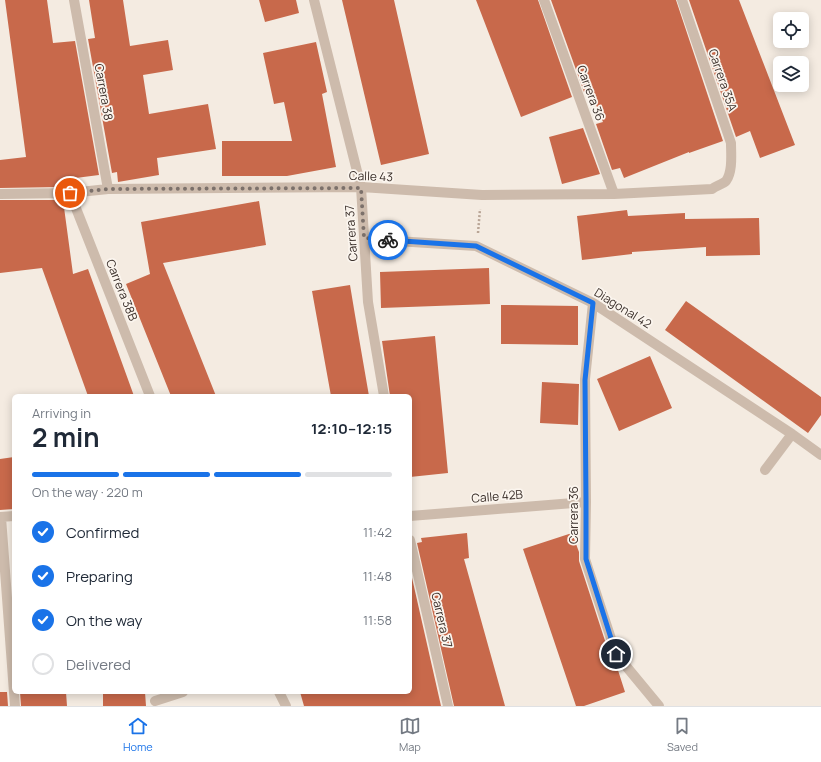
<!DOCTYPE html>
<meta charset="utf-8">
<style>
body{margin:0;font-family:Manrope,sans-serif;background:#f2f2f3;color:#1f2937;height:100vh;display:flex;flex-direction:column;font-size:15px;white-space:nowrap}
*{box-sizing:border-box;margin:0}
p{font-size:13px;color:#747a83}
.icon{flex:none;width:22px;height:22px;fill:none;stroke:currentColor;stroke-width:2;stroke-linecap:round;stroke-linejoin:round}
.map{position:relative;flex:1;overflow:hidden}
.drawer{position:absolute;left:12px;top:394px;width:400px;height:300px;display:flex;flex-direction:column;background:#fff;border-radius:6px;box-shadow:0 2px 10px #0003}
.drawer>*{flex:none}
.tools{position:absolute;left:773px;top:12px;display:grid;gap:8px}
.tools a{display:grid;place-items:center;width:36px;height:36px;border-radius:6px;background:#fff;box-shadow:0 2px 10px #0003;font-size:20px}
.pin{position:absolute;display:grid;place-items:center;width:34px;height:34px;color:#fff;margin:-17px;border:2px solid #fff;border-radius:50%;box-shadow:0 1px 4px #0007}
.courier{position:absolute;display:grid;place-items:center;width:40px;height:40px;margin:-20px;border:3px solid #1a73e8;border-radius:50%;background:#fff;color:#222;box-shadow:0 1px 5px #0007}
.overview em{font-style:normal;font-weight:700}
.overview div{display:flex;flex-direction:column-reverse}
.overview{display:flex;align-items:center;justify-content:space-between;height:68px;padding:0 20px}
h1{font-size:26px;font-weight:700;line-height:30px}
.bar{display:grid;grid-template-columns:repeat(4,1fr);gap:6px 4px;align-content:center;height:48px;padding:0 20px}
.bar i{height:5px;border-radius:3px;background:#e0e1e3}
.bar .selected{background:#1a73e8}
.bar p{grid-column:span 4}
ol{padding:0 20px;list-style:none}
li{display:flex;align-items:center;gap:12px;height:44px}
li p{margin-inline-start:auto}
li .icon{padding:4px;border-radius:50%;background:#1a73e8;color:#fff;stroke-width:4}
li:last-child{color:#747a83}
li i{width:22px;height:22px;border:2px solid #e0e1e3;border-radius:50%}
.menu{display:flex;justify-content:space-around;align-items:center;height:56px;border-top:1px solid #e0e1e3;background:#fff;font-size:11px;color:#747a83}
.menu a{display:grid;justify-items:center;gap:2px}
.menu .selected{color:#1a73e8}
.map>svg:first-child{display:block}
</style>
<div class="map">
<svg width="821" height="706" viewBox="0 0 821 706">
<rect width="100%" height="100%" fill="#f4ebe1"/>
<path fill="#c8694b" d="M 5,0 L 47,0 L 53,43 L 75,41 L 99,175 L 60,180 L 61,187 L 0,188 L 0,160 L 26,157 Z
M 89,0 L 123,0 L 130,46 L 168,40 L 173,70 L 143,75 L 149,114 L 208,104 L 216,149 L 157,158 L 159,175 L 118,182 L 117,172 L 112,173 L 88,39 L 95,38 Z
M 259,0 L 296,0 L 299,13 L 265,22 Z
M 342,0 L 394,0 L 429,154 L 381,165 Z
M 476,0 L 538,0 L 572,97 L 521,117 Z
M 551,0 L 676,0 L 723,141 L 689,153 L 689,152 L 624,178 L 620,168 L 612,170 L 596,124 L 603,122 L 590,90 L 584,92 Z
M 689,0 L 739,0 L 795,145 L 760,158 L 750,131 L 736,137 Z
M 316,42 L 327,92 L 322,94 L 336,167 L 287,176 L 222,176 L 222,141 L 292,141 L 284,102 L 274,104 L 263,53 Z
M 583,128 L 600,174 L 562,184 L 549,137 Z
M 0,200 L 63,200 L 73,274 L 88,269 L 134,396 L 88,396 L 42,268 L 0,273 Z
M 259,201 L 266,245 L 163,263 L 216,396 L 171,396 L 126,284 L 150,274 L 141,222 Z
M 627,210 L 628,216 L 685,213 L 685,219 L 759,218 L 760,255 L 706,256 L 706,247 L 632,252 L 632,254 L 582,260 L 577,216 Z
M 489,268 L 490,304 L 381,308 L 380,272 Z
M 350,285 L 355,315 L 369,396 L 331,396 L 312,291 Z
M 686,301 L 821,397 L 821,415 L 808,433 L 665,330 Z
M 501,305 L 578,306 L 578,345 L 501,344 Z
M 435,336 L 448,473 L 410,477 L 410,396 L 390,396 L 382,341 Z
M 650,356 L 672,408 L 619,431 L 597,379 Z
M 542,382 L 579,384 L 578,425 L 540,423 Z
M 14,457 L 14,509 L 0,510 L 0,459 Z
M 467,533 L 469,558 L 464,559 L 505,706 L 454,706 L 417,543 L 422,542 L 421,538 Z
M 572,533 L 579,552 L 579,561 L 610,656 L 616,664 L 625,692 L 584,706 L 576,706 L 523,549 Z
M 410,569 L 441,706 L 304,706 L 300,692 L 410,692 Z
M 0,692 L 7,692 L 8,706 L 0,706 Z
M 20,692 L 66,692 L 67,706 L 21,706 Z
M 103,692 L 145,692 L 146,706 L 103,706 Z"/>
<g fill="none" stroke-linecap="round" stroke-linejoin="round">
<path stroke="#b9a596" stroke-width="2.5" stroke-dasharray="2 2" stroke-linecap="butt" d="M 478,233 L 480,209"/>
<path stroke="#cdbbac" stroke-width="10" d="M 74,0 L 108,189
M 314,0 L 361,187 L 368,302 L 384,396
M 544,0 L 614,194
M 70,193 L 150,396
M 0,194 L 70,193 L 108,189 L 361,187 L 482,195 L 614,194 L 712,189 C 716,186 723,184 726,181 C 733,171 731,154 731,143 L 682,0
M 364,239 L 476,246 L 593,303 L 792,434 L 821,455
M 593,303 L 585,379 L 586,502 L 585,559 L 616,654 L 659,706
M 765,470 L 792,434
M 410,516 L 586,502
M 0,517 L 14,516
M 1,517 L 15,706
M 410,540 L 448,706
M 279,692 L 286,706
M 155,701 L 183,692"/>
</g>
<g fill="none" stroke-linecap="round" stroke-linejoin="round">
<path stroke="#7c716b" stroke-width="4" stroke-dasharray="0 7.2" d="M 70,193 L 108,189 L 361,188 L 364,238 L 388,240"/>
<path stroke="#1a73e8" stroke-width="5" d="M 388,240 L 476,246 L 593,303 L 585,380 L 586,502 L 586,559 L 616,654"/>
</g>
<g text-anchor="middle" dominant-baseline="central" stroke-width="3.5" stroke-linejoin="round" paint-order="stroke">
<g font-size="12" fill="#3b302b" stroke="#fbf5ee">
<text transform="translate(723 80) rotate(71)">Carrera 35A</text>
<text transform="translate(104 92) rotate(80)">Carrera 38</text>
<text transform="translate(591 93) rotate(70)">Carrera 36</text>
<text transform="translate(371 176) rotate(2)">Calle 43</text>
<text transform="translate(351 233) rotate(-94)">Carrera 37</text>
<text transform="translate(122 290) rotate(68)">Carrera 38B</text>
<text transform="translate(623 308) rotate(32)">Diagonal 42</text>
<text transform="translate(497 496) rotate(-5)">Calle 42B</text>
<text transform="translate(573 515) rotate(-90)">Carrera 36</text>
<text transform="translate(442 620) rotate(77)">Carrera 37</text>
</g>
</g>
</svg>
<div class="tools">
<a><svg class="icon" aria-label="locate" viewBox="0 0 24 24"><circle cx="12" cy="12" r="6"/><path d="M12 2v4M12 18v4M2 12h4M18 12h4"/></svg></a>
<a><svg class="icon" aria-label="layers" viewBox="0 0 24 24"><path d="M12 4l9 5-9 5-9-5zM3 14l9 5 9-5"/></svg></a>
</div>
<div class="pin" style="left:70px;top:193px;background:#ea580c"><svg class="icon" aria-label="bag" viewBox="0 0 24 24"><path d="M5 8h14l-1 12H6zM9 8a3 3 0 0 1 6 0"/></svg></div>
<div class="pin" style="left:616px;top:654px;background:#1f2937"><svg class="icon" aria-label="home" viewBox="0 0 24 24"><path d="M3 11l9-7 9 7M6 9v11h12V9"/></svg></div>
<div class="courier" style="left:388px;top:240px"><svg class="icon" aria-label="bike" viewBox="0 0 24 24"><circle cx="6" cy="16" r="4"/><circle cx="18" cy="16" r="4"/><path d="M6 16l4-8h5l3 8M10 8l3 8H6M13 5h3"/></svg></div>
<section class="drawer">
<div class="overview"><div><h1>2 min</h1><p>Arriving in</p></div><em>12:10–12:15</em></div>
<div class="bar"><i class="selected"></i><i class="selected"></i><i class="selected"></i><i></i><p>On the way · 220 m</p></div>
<ol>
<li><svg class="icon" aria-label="check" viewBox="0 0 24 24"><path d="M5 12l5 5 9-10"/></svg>Confirmed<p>11:42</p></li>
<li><svg class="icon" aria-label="check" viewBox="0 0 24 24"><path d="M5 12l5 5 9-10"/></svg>Preparing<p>11:48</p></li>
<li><svg class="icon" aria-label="check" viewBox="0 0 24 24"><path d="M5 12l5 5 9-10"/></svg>On the way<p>11:58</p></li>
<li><i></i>Delivered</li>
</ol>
</section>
</div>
<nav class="menu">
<a class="selected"><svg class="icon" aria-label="home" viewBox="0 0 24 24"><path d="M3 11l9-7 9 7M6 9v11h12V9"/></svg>Home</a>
<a><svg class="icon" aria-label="map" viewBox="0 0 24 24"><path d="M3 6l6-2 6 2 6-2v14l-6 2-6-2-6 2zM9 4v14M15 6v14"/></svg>Map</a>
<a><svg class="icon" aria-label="saved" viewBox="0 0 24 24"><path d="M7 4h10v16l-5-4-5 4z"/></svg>Saved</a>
</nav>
